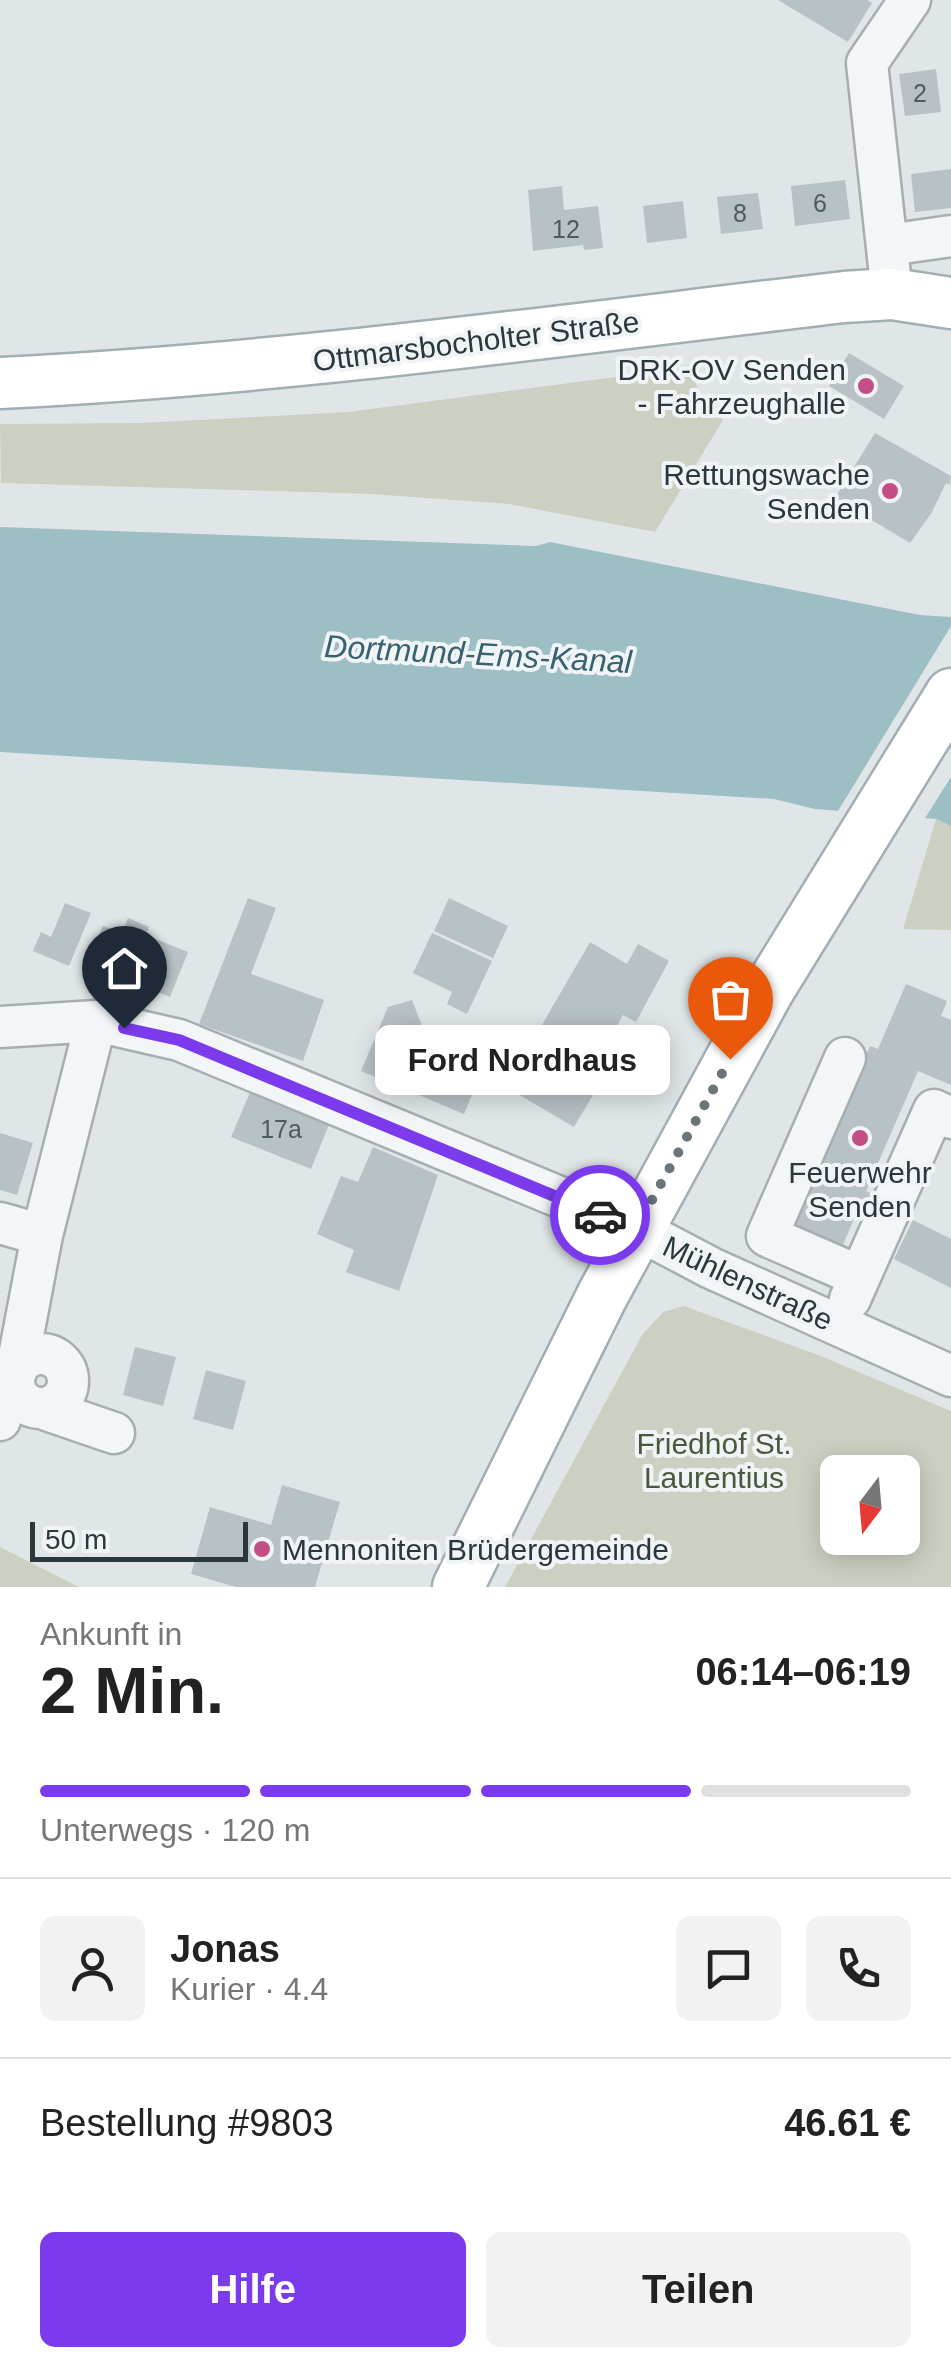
<!DOCTYPE html>
<html lang="de">
<meta charset="utf-8">
<style>
body{margin:0;font-family:Arial,sans-serif;background:#f2f2f2;color:#222;height:100vh;display:flex;flex-direction:column;font-size:38px;white-space:nowrap}
*{box-sizing:border-box;margin:0}
p{font-size:32px;color:#767676}
.icon{flex:none;width:55px;height:55px;fill:none;stroke:currentColor;stroke-width:2;stroke-linecap:round;stroke-linejoin:round}
.map{position:relative;height:1587px;overflow:hidden}
.drawer{display:flex;flex-direction:column;background:#fff;flex:1}
.drawer>*{flex:none}
.needle{width:65px;rotate:196deg}
.tools{position:absolute;left:820px;top:1455px;display:grid;gap:20px}
.tools a{display:grid;place-items:center;width:100px;height:100px;border-radius:15px;background:#fff;box-shadow:0 5px 25px #0003;font-size:50px}
.scale{position:absolute;left:30px;bottom:25px;width:218px;box-sizing:border-box;padding-left:10px;border:5px solid #2a383e;border-top:0;font-size:28px;line-height:35px;white-space:nowrap;color:#2a383e;-webkit-text-stroke:8px #f0f4f6;paint-order:stroke}
.pin{position:absolute;display:grid;place-items:center;width:85px;height:85px;color:#fff;margin:-102px -42px;border-radius:50% 50% 50% 0;rotate:-45deg;box-shadow:0 0 10px #0007}
.pin .icon{rotate:45deg}
.courier{position:absolute;display:grid;place-items:center;width:100px;height:100px;margin:-50px;border:8px solid #7c3aed;border-radius:50%;background:#fff;color:#222;box-shadow:0 2px 12px #0007}
.bubble{position:absolute;height:70px;border-radius:15px;background:#fff;box-shadow:0 5px 25px #0003;font-size:32px;font-weight:600;line-height:70px;text-align:center}
.overview em{font-style:normal;font-weight:600}
.overview div{display:flex;flex-direction:column-reverse}
.overview{display:flex;align-items:center;justify-content:space-between;height:170px;padding:0 40px}
h1{font-size:65px;font-weight:600;line-height:75px}
.bar{display:grid;grid-template-columns:repeat(4,1fr);gap:15px 10px;align-content:center;height:120px;padding:0 40px}
.bar i{height:12px;border-radius:8px;background:#e0e0e0}
.bar .active{background:#7c3aed}
.bar p{grid-column:span 4}
.line{display:flex;align-items:center;gap:25px;padding:0 40px;border-top:2px solid #e0e0e0}
.line div{flex:1}
.round{display:grid;place-items:center;flex:none;width:105px;height:105px;border-radius:15px;background:#f2f2f2}
.primary-button{display:flex;gap:20px;margin-top:auto;padding:20px 40px}
.primary-button a{flex:1;height:115px;border-radius:15px;background:#7c3aed;color:#fff;font-size:40px;font-weight:600;line-height:115px;text-align:center}
.primary-button a+a{background:#f2f2f2;color:#222}
.map>svg:first-child{display:block}
</style>
<div class="map">
<svg width="951" height="1587" viewBox="0 0 951 1587">
<rect width="100%" height="100%" fill="#e0e6e8"/>
<path fill="#cbd1c2" fill-rule="evenodd" d="M 692,367 L 699,396 L 723,420 L 655,532 L 509,504 L 371,494 L 1,483 L 0,424 L 142,423 L 348,412 Z
M 936,819 L 951,826 L 951,930 L 903,929 Z
M 684,1306 L 821,1356 L 951,1411 L 951,1587 L 505,1587 L 642,1335 L 663,1312 ZM 838,1472 L 902,1472 L 902,1538 L 838,1538 Z
M 0,1547 L 79,1587 L 0,1587 Z"/>
<path fill="#9ebec6" d="M 0,527 L 536,546 L 550,542 L 920,615 L 951,617 L 951,826 L 936,819 L 815,809 L 774,799 L 0,752 Z"/>
<path fill="#e0e6e8" d="M 951,626 L 951,777 L 922,823 L 835,816 Z"/>
<path fill="#b8c1c5" d="M 778,0 L 867,0 L 872,3 L 848,42 Z
M 936,69 L 941,112 L 905,116 L 899,74 Z
M 951,169 L 951,208 L 915,212 L 911,174 Z
M 845,180 L 850,219 L 795,226 L 791,186 Z
M 562,186 L 564,210 L 598,206 L 603,248 L 584,250 L 583,245 L 533,251 L 528,190 Z
M 758,193 L 763,229 L 721,234 L 717,197 Z
M 683,201 L 687,238 L 647,243 L 643,206 Z
M 849,353 L 904,386 L 884,419 L 829,386 Z
M 875,433 L 951,476 L 950,485 L 946,483 L 932,512 L 910,543 L 835,498 Z
M 248,898 L 276,908 L 251,974 L 324,1000 L 303,1061 L 199,1024 Z
M 449,898 L 508,926 L 493,958 L 434,931 Z
M 65,903 L 91,913 L 69,966 L 33,951 L 41,932 L 51,937 Z
M 128,918 L 149,927 L 146,935 L 188,952 L 170,997 L 125,978 L 124,983 L 87,965 L 103,926 L 122,933 Z
M 432,933 L 492,961 L 467,1014 L 447,1004 L 452,992 L 413,973 Z
M 590,942 L 627,964 L 638,944 L 669,961 L 636,1022 L 623,1015 L 614,1032 L 617,1033 L 593,1069 L 605,1075 L 574,1127 L 506,1087 Z
M 906,984 L 947,1001 L 941,1016 L 951,1020 L 951,1085 L 918,1071 L 866,1191 L 875,1195 L 865,1218 L 856,1214 L 837,1259 L 788,1238 L 870,1046 L 878,1049 Z
M 412,1000 L 422,1026 L 405,1037 L 441,1052 L 437,1061 L 479,1078 L 464,1114 L 361,1071 L 388,1007 Z
M 251,1090 L 330,1122 L 311,1169 L 231,1137 Z
M 0,1133 L 33,1143 L 17,1195 L 0,1190 Z
M 373,1147 L 438,1175 L 399,1291 L 346,1272 L 354,1250 L 317,1234 L 341,1176 L 358,1182 Z
M 913,1220 L 951,1239 L 951,1288 L 894,1259 Z
M 135,1347 L 176,1357 L 163,1406 L 123,1395 Z
M 206,1370 L 246,1381 L 233,1430 L 193,1419 Z
M 282,1485 L 340,1502 L 315,1587 L 236,1587 L 191,1574 L 210,1507 L 271,1525 Z"/>
<g fill="none" stroke-linecap="round" stroke-linejoin="round">
<g stroke="#a6aeb2" stroke-width="45">
<path id="minor" d="M 888,245 L 951,236
M 892,294 L 867,63 L 910,0
M 0,1027 L 96,1021 L 179,1040 L 637,1229 L 711,1268 L 951,1376
M 845,1058 L 767,1236 L 859,1276
M 0,1223 L 42,1235
M 850,1299 L 934,1110 L 951,1118
M14 1381a27 27 0 1 1 54 0a27 27 0 1 1-54 0Z
M 41,1408 L 114,1433
M 0,1420 L 16,1372 L 42,1235 L 96,1021"/>
</g>
<g stroke="#a1aeb3" stroke-width="55">
<path id="major" d="M 0,383 C 283,369 563,330 844,297 L 892,294 L 951,303
M 458,1587 L 602,1296 L 768,991 L 951,694"/>
</g>
<use href="#minor" stroke="#f3f6f7" stroke-width="40"/>
<use href="#major" stroke="#fff" stroke-width="50"/>
</g>
<g fill="none" stroke-linecap="round" stroke-linejoin="round">
<path stroke="#6a757a" stroke-width="10" stroke-dasharray="0 18" d="M 600,1215 L 636,1229 L 730,1059"/>
<path stroke="#7c3aed" stroke-width="12" d="M 124,1028 L 179,1040 L 600,1215"/>
</g>
<g fill="#c44f86" stroke="#f0f4f6" stroke-width="4">
<circle cx="866" cy="386" r="10"/>
<circle cx="890" cy="491" r="10"/>
<circle cx="860" cy="1138" r="10"/>
<circle cx="262" cy="1549" r="10"/>
</g>
<g text-anchor="middle" dominant-baseline="central" stroke-width="8" stroke-linejoin="round" paint-order="stroke">
<g font-size="25" fill="#4e5a60">
<text x="920" y="93">2</text>
<text x="820" y="203">6</text>
<text x="740" y="213">8</text>
<text x="566" y="229">12</text>
<text x="281" y="1129">17a</text>
</g>
<g font-size="30" fill="#2a383e" stroke="#f0f4f6">
<text transform="translate(476 341) rotate(-7)">Ottmarsbocholter Straße</text>
<text transform="translate(748 1283) rotate(25)">Mühlenstraße</text>
</g>
<g font-size="30" fill="#2a383e" stroke="#f0f4f6" text-anchor="end">
<text x="846" y="369">DRK-OV Senden<tspan x="846" dy="34">- Fahrzeughalle</tspan></text>
<text x="870" y="474">Rettungswache<tspan x="870" dy="34">Senden</tspan></text>
<text x="860" y="1172" text-anchor="middle">Feuerwehr<tspan x="860" dy="34">Senden</tspan></text>
<text x="282" y="1549" text-anchor="start">Mennoniten Brüdergemeinde</text>
</g>
<g font-size="30" fill="#495939" stroke="#f0f4f6">
<text x="714" y="1443">Friedhof St.<tspan x="714" dy="34">Laurentius</tspan></text>
</g>
<g font-size="32" font-style="italic" fill="#37626f" stroke="#f0f4f6">
<text transform="translate(478 654) rotate(3)">Dortmund-Ems-Kanal</text>
</g>
</g>
</svg>
<div class="tools">
<a><svg class="needle" viewBox="-14 -14 28 28"><path d="M0-13l5 13h-10z" fill="#e53935"/><path d="M0 13l5-13h-10z" fill="#767676"/></svg></a>
</div>
<div class="scale">50 m</div>
<div class="pin" style="left:730px;top:1059px;background:#ea580c"><svg class="icon" aria-label="bag" viewBox="0 0 24 24"><path d="M5 8h14l-1 12H6zM9 8a3 3 0 0 1 6 0"/></svg></div>
<div class="pin" style="left:124px;top:1028px;background:#1f2937"><svg class="icon" aria-label="home" viewBox="0 0 24 24"><path d="M3 11l9-7 9 7M6 9v11h12V9"/></svg></div>
<div class="courier" style="left:600px;top:1215px"><svg class="icon" aria-label="car" viewBox="0 0 24 24"><path d="M5 17H2v-5l4-1 3-4h7l3 4 3 1v5h-3M9 17h6M6 11h13"/><circle cx="7" cy="17" r="2"/><circle cx="17" cy="17" r="2"/></svg></div>
<div class="bubble" style="left:375px;top:1025px;width:295px">Ford Nordhaus</div>
</div>
<section class="drawer">
<div class="overview"><div><h1>2 Min.</h1><p>Ankunft in</p></div><em>06:14–06:19</em></div>
<div class="bar"><i class="active"></i><i class="active"></i><i class="active"></i><i></i><p>Unterwegs · 120 m</p></div>
<div class="line" style="height:180px"><a class="round"><svg class="icon" aria-label="person" viewBox="0 0 24 24"><circle cx="12" cy="8" r="4"/><path d="M4 21q1-7 8-7t8 7"/></svg></a><div><b>Jonas</b><p>Kurier · 4.4</p></div><a class="round"><svg class="icon" aria-label="chat" viewBox="0 0 24 24"><path d="M4 5h16v11H9l-5 4z"/></svg></a><a class="round"><svg class="icon" aria-label="phone" viewBox="0 0 24 24"><path d="M5 4h4l2 5-3 2q2 4 5 5l2-3 5 2v4C11 20 4 13 5 4z"/></svg></a></div>
<div class="line" style="height:130px"><div>Bestellung #9803</div><b>46.61 €</b></div>
<div class="primary-button"><a>Hilfe</a><a>Teilen</a></div>
</section>
